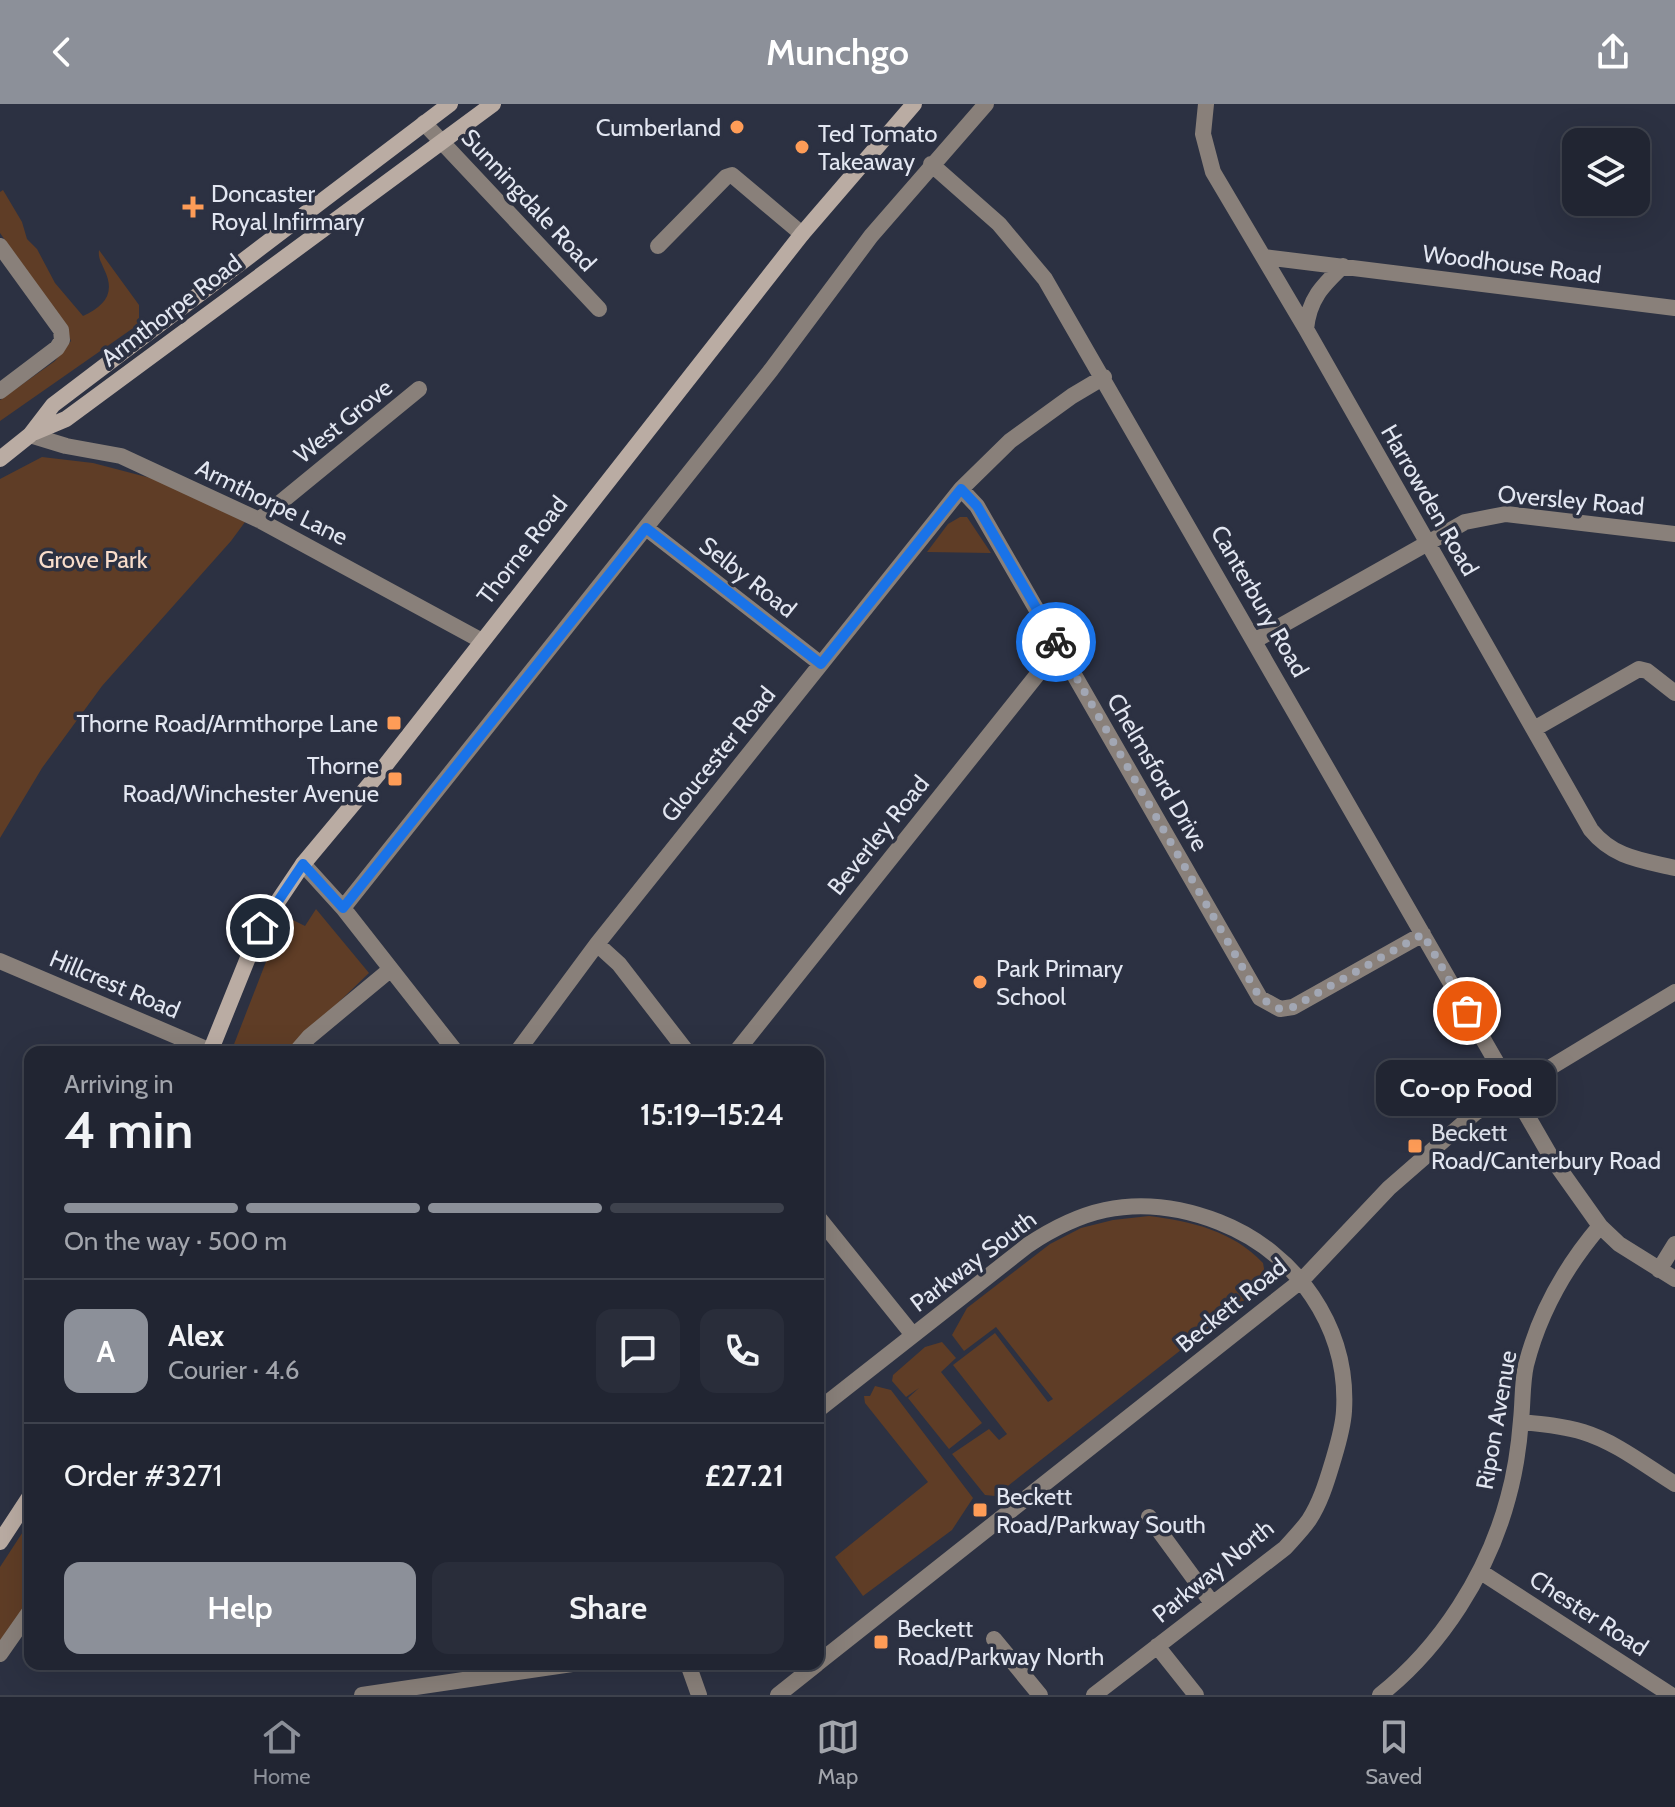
<!DOCTYPE html>
<meta charset="utf-8">
<style>
body{margin:0;font-family:Cabin,sans-serif;background:#292d3a;color:#f1f3f6;height:100vh;display:flex;flex-direction:column;font-size:30px;white-space:nowrap}
*{box-sizing:border-box;margin:0}
p{font-size:26px;color:#a2a5ac}
.icon{flex:none;width:44px;height:44px;fill:none;stroke:currentColor;stroke-width:2;stroke-linecap:round;stroke-linejoin:round}
.map{position:relative;flex:1;overflow:hidden}
.sheet{position:absolute;left:24px;top:942px;width:800px;height:624px;display:flex;flex-direction:column;background:#212532;border-radius:16px;box-shadow:0 8px 32px #0002,0 0 0 2px #3e424d}
.sheet>*{flex:none}
.tools{position:absolute;left:1562px;top:24px;display:grid;gap:16px}
.tools a{display:grid;place-items:center;width:88px;height:88px;border-radius:16px;background:#212532;box-shadow:0 8px 32px #0002,0 0 0 2px #3e424d;font-size:40px}
.pin{position:absolute;display:grid;place-items:center;width:68px;height:68px;color:#fff;margin:-34px;border:4px solid #fff;border-radius:50%;box-shadow:0 2px 8px #0007}
.courier{position:absolute;display:grid;place-items:center;width:80px;height:80px;margin:-40px;border:6px solid #1a73e8;border-radius:50%;background:#fff;color:#222;box-shadow:0 2px 10px #0007}
.bubble{position:absolute;height:56px;border-radius:16px;background:#212532;box-shadow:0 8px 32px #0002,0 0 0 2px #3e424d;font-size:26px;font-weight:600;line-height:56px;text-align:center}
.summary em{font-style:normal;font-weight:600}
.summary div{display:flex;flex-direction:column-reverse}
.summary{display:flex;align-items:center;justify-content:space-between;height:136px;padding:0 40px}
h1{font-size:52px;font-weight:600;line-height:60px}
.bar{display:grid;grid-template-columns:repeat(4,1fr);gap:12px 8px;align-content:center;height:96px;padding:0 40px}
.bar i{height:10px;border-radius:6px;background:#3e424d}
.bar .on{background:#8c9099}
.bar p{grid-column:span 4}
.line{display:flex;align-items:center;gap:20px;padding:0 40px;border-top:2px solid #3e424d}
.line div{flex:1}
.round{display:grid;place-items:center;flex:none;width:84px;height:84px;border-radius:16px;background:#292d3a}
.primary-button{display:flex;gap:16px;margin-top:auto;padding:16px 40px}
.primary-button a{flex:1;height:92px;border-radius:16px;background:#8c9099;color:#fff;font-size:32px;font-weight:600;line-height:92px;text-align:center}
.primary-button a+a{background:#292d3a;color:#f1f3f6}
header{display:flex;justify-content:space-between;align-items:center;height:104px;padding:0 40px;background:#8c9099;color:#fff;font-size:36px;font-weight:600}
.menu{display:flex;justify-content:space-around;align-items:center;height:112px;border-top:2px solid #3e424d;background:#212532;font-size:22px;color:#a2a5ac}
.menu a{display:grid;justify-items:center;gap:4px}
.menu .on{color:#8c9099}
.map>svg:first-child{display:block}
</style>
<header><svg class="icon" aria-label="back" viewBox="0 0 24 24"><path d="M15 5l-7 7 7 7"/></svg>Munchgo<svg class="icon" aria-label="share" viewBox="0 0 24 24"><path d="M12 15V3M7 8l5-5 5 5M5 13v7h14v-7"/></svg></header>
<div class="map">
<svg width="1675" height="1591" viewBox="0 0 1675 1591">
<rect width="100%" height="100%" fill="#2c3142"/>
<path fill="#5f3d26" d="M 3,86 L 22,118 L 27,135 L 37,145 L 55,179 L 83,212 C 105,202 116,189 104,165 C 101,157 98,155 99,146 L 139,201 L 139,220 L 0,317 L 0,296 L 55,257 L 71,237 L 65,222 L 0,129 L 0,88 Z
M 42,353 L 93,359 L 158,376 L 245,418 L 231,437 L 102,582 L 42,664 L 0,734 L 0,375 Z
M 960,413 L 967,413 L 991,449 L 927,448 L 948,420 Z
M 316,805 L 369,869 L 287,948 L 231,948 L 274,837 L 281,810 L 305,822 Z
M 1149,1112 C 1191,1117 1233,1127 1263,1159 L 1266,1176 L 1256,1187 L 995,1392 L 985,1391 L 952,1350 L 989,1325 L 999,1336 L 1007,1330 L 953,1261 L 995,1229 L 1048,1298 L 1053,1295 L 996,1223 L 964,1247 L 952,1231 L 967,1204 L 1050,1140 L 1081,1124 L 1113,1116 Z
M 942,1238 L 956,1254 L 941,1268 L 982,1319 L 949,1345 L 908,1294 L 919,1284 L 906,1293 L 892,1277 L 893,1271 L 925,1243 Z
M 875,1282 L 891,1286 L 973,1394 L 952,1426 L 863,1492 L 835,1453 L 928,1378 L 865,1299 L 864,1292 L 870,1292 Z
M 30,1417 L 30,1496 L 0,1538 L 0,1463 Z"/>
<g fill="none" stroke-linecap="round" stroke-linejoin="round">
<path stroke="#89807a" stroke-width="16" d="M 1206,0 L 1203,30 L 1213,68 L 1306,225 L 1591,726 C 1614,754 1641,756 1675,764
M 424,19 L 599,205
M 931,60 L 999,120 L 1045,175 L 1551,1053 L 1600,1122 L 1619,1140 L 1675,1175
M 0,142 L 61,226 L 62,236 L 57,244 L 0,287
M 658,142 L 726,73 L 732,71 L 802,130
M 1264,153 L 1675,204
M 1306,225 C 1309,195 1322,182 1343,162
M 1104,273 L 1072,292 L 1010,337 L 961,385 L 977,402 L 1260,894 L 1280,905 L 1293,903 L 1423,830
M 30,331 L 66,342 L 121,352 L 259,416 L 482,537
M 259,416 L 419,285
M 646,424 L 821,560
M 1254,537 L 1465,418 L 1506,410 L 1675,430
M 1534,625 L 1639,565 L 1647,567 L 1675,589
M 303,760 L 343,804 L 456,948
M 343,804 L 771,266 L 871,132 L 986,0
M 597,840 L 619,860 L 687,948
M 0,857 L 211,947
M 296,948 L 309,933 L 391,865
M 517,948 L 597,840 L 961,385
M 736,948 L 1045,561 L 1061,546
M 818,1113 L 913,1231
M 1659,1166 L 1675,1140
M 818,1306 L 1028,1141 C 1052,1125 1077,1112 1105,1106 C 1143,1098 1183,1104 1219,1118 C 1296,1148 1349,1223 1344,1307 C 1343,1325 1337,1343 1332,1360 C 1326,1380 1320,1399 1309,1416 C 1302,1426 1293,1435 1285,1444 L 1094,1591
M 1521,1318 C 1542,1320 1563,1322 1583,1328 C 1616,1338 1646,1362 1675,1380
M 1149,1413 L 1212,1499
M 1481,1468 L 1671,1591
M 994,1535 L 1040,1591
M 1157,1542 L 1196,1591
M 0,1550 L 30,1507
M 818,1559 L 1302,1176 L 1389,1084 L 1475,1009 L 1675,888
M 688,1560 L 699,1591
M 362,1591 L 572,1560
M 778,1591 L 817,1560
M 1380,1591 C 1441,1543 1488,1469 1508,1394 C 1515,1369 1519,1342 1521,1316 C 1523,1298 1522,1279 1526,1261 C 1539,1210 1566,1162 1600,1122"/>
<path stroke="#baaca3" stroke-width="16" d="M 35,328 L 66,315 L 493,0
M 0,355 L 30,331 L 53,301 L 450,0
M 210,948 L 260,824 L 303,760 L 384,663 L 802,130 L 914,0
M 0,1438 L 30,1392"/>
</g>
<g fill="none" stroke-linecap="round" stroke-linejoin="round">
<path stroke="#a2a7b4" stroke-width="8" stroke-dasharray="0 14.4" d="M 1056,538 L 1260,894 L 1280,905 L 1293,903 L 1423,830 L 1467,907"/>
<path stroke="#1a73e8" stroke-width="10" d="M 260,824 L 303,760 L 343,804 L 646,424 L 821,560 L 961,385 L 977,402 L 1056,538"/>
</g>
<g fill="#fe9c57" stroke="#2c3142" stroke-width="3">
<circle cx="737" cy="23" r="8"/>
<circle cx="802" cy="43" r="8"/>
<path d="M189 91h8v8h8v8h-8v8h-8v-8h-8v-8h8z"/>
<rect x="386" y="611" width="16" height="16" rx="4"/>
<rect x="387" y="667" width="16" height="16" rx="4"/>
<circle cx="980" cy="878" r="8"/>
<rect x="1407" y="1034" width="16" height="16" rx="4"/>
<rect x="972" y="1398" width="16" height="16" rx="4"/>
<rect x="873" y="1530" width="16" height="16" rx="4"/>
</g>
<g text-anchor="middle" dominant-baseline="central" stroke-width="7" stroke-linejoin="round" paint-order="stroke">
<g font-size="24" fill="#e2e6f1" stroke="#2c3142" text-anchor="start">
<text x="721" y="23" text-anchor="end">Cumberland</text>
<text x="818" y="29">Ted Tomato<tspan x="818" dy="28">Takeaway</tspan></text>
<text x="211" y="89">Doncaster<tspan x="211" dy="28">Royal Infirmary</tspan></text>
<text x="378" y="619" text-anchor="end">Thorne Road/Armthorpe Lane</text>
<text x="379" y="661" text-anchor="end">Thorne<tspan x="379" dy="28">Road/Winchester Avenue</tspan></text>
<text x="996" y="864">Park Primary<tspan x="996" dy="28">School</tspan></text>
<text x="1431" y="1028">Beckett<tspan x="1431" dy="28">Road/Canterbury Road</tspan></text>
<text x="996" y="1392">Beckett<tspan x="996" dy="28">Road/Parkway South</tspan></text>
<text x="897" y="1524">Beckett<tspan x="897" dy="28">Road/Parkway North</tspan></text>
</g>
<g font-size="24" fill="#e2e6f1" stroke="#2c3142">
<text transform="translate(529 96) rotate(47)">Sunningdale Road</text>
<text transform="translate(1512 160) rotate(7)">Woodhouse Road</text>
<text transform="translate(171 206) rotate(-37)">Armthorpe Road</text>
<text transform="translate(343 317) rotate(-39)">West Grove</text>
<text transform="translate(1430 396) rotate(60)">Harrowden Road</text>
<text transform="translate(1571 396) rotate(5)">Oversley Road</text>
<text transform="translate(272 398) rotate(26)">Armthorpe Lane</text>
<text transform="translate(522 446) rotate(-52)">Thorne Road</text>
<text transform="translate(748 473) rotate(38)">Selby Road</text>
<text transform="translate(1260 497) rotate(60)">Canterbury Road</text>
<text transform="translate(718 650) rotate(-51)">Gloucester Road</text>
<text transform="translate(1158 668) rotate(60)">Chelmsford Drive</text>
<text transform="translate(878 731) rotate(-51)">Beverley Road</text>
<text transform="translate(115 880) rotate(23)">Hillcrest Road</text>
<text transform="translate(973 1157) rotate(-37)">Parkway South</text>
<text transform="translate(1231 1201) rotate(-39)">Beckett Road</text>
<text transform="translate(1496 1316) rotate(-80)">Ripon Avenue</text>
<text transform="translate(1213 1467) rotate(-39)">Parkway North</text>
<text transform="translate(1589 1509) rotate(33)">Chester Road</text>
</g>
<g font-size="24" fill="#f9ddcb" stroke="#2c3142">
<text x="93" y="455">Grove Park</text>
</g>
</g>
</svg>
<div class="tools">
<a><svg class="icon" aria-label="layers" viewBox="0 0 24 24"><path d="M12 4l9 5-9 5-9-5zM3 14l9 5 9-5"/></svg></a>
</div>
<div class="pin" style="left:1467px;top:907px;background:#ea580c"><svg class="icon" aria-label="bag" viewBox="0 0 24 24"><path d="M5 8h14l-1 12H6zM9 8a3 3 0 0 1 6 0"/></svg></div>
<div class="pin" style="left:260px;top:824px;background:#1f2937"><svg class="icon" aria-label="home" viewBox="0 0 24 24"><path d="M3 11l9-7 9 7M6 9v11h12V9"/></svg></div>
<div class="courier" style="left:1056px;top:538px"><svg class="icon" aria-label="bike" viewBox="0 0 24 24"><circle cx="6" cy="16" r="4"/><circle cx="18" cy="16" r="4"/><path d="M6 16l4-8h5l3 8M10 8l3 8H6M13 5h3"/></svg></div>
<div class="bubble" style="left:1376px;top:956px;width:180px">Co-op Food</div>
<section class="sheet">
<div class="summary"><div><h1>4 min</h1><p>Arriving in</p></div><em>15:19–15:24</em></div>
<div class="bar"><i class="on"></i><i class="on"></i><i class="on"></i><i></i><p>On the way · 500 m</p></div>
<div class="line" style="height:144px"><b class="round" style="background:#8c9099;color:#fff">A</b><div><b>Alex</b><p>Courier · 4.6</p></div><a class="round"><svg class="icon" aria-label="chat" viewBox="0 0 24 24"><path d="M4 5h16v11H9l-5 4z"/></svg></a><a class="round"><svg class="icon" aria-label="phone" viewBox="0 0 24 24"><path d="M5 4h4l2 5-3 2q2 4 5 5l2-3 5 2v4C11 20 4 13 5 4z"/></svg></a></div>
<div class="line" style="height:104px"><div>Order #3271</div><b>£27.21</b></div>
<div class="primary-button"><a>Help</a><a>Share</a></div>
</section>
</div>
<nav class="menu">
<a class="on"><svg class="icon" aria-label="home" viewBox="0 0 24 24"><path d="M3 11l9-7 9 7M6 9v11h12V9"/></svg>Home</a>
<a><svg class="icon" aria-label="map" viewBox="0 0 24 24"><path d="M3 6l6-2 6 2 6-2v14l-6 2-6-2-6 2zM9 4v14M15 6v14"/></svg>Map</a>
<a><svg class="icon" aria-label="saved" viewBox="0 0 24 24"><path d="M7 4h10v16l-5-4-5 4z"/></svg>Saved</a>
</nav>
